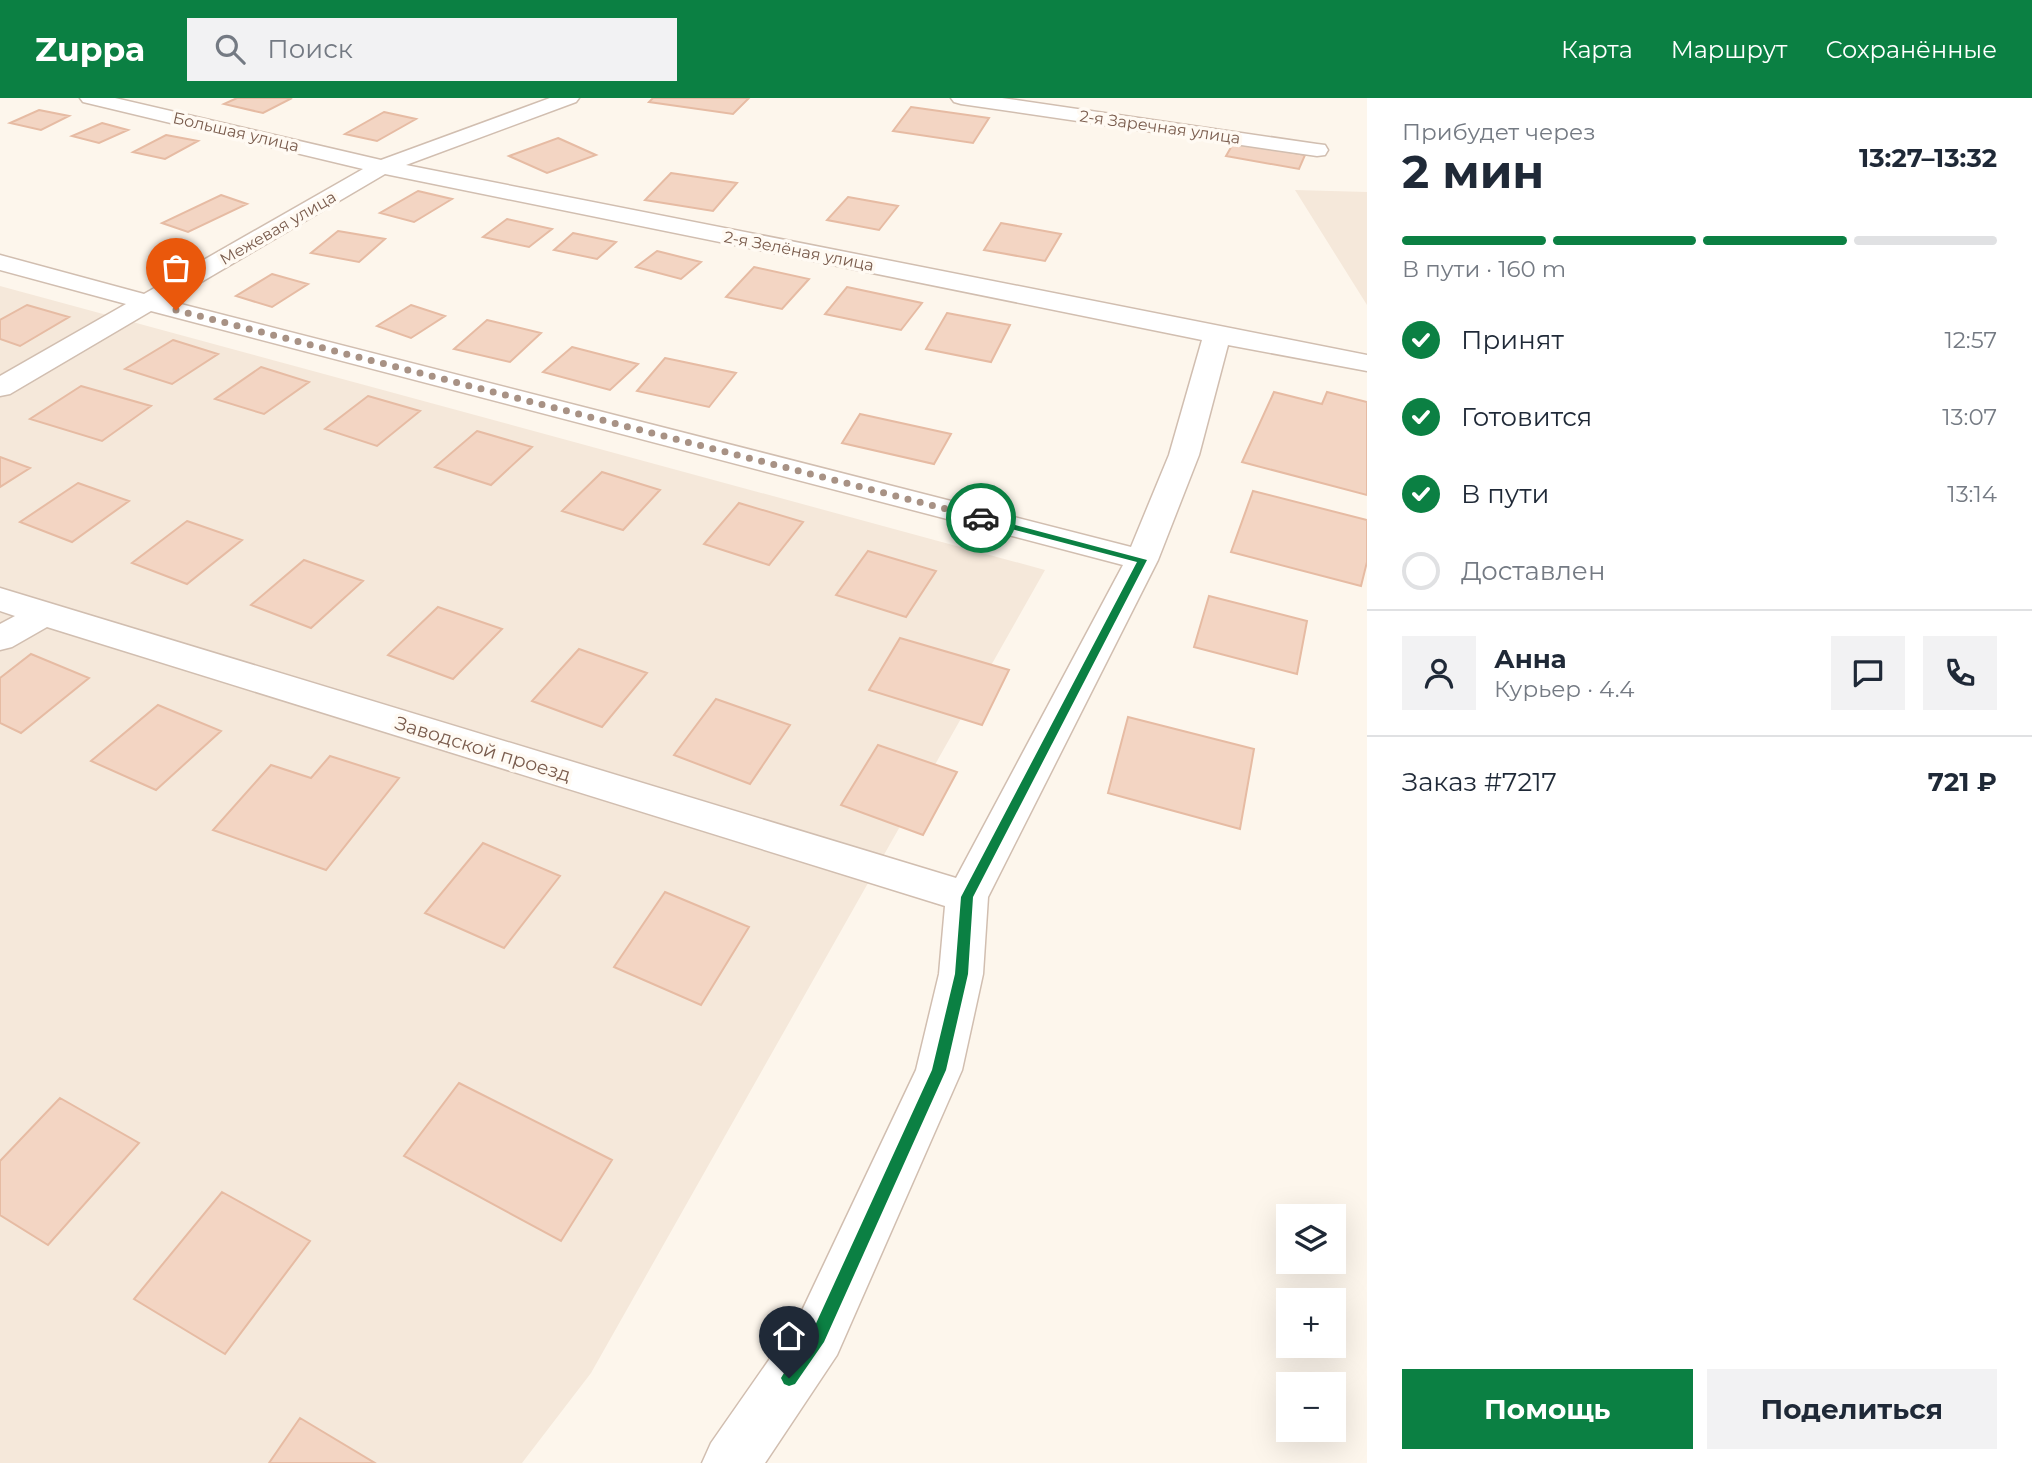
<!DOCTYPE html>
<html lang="ru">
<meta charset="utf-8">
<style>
body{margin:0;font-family:Montserrat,sans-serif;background:#f2f2f3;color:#1f2937;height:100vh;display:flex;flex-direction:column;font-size:26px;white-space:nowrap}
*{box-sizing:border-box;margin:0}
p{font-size:23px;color:#747a83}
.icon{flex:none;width:38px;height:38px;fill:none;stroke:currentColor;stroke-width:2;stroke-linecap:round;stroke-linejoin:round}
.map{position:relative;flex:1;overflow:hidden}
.sheet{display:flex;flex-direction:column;background:#fff;width:665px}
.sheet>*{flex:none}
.tools{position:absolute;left:1276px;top:1106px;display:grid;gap:14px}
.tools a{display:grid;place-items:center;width:70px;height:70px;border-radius:0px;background:#fff;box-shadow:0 7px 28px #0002;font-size:35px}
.pin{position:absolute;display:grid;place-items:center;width:60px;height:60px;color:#fff;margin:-72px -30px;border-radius:50% 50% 50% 0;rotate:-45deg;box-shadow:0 0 7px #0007}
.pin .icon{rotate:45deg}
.courier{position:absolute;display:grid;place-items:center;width:70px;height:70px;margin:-35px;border:5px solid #0b8043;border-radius:50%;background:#fff;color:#222;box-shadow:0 2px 9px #0007}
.head em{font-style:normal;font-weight:700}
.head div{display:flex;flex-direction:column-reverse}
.head{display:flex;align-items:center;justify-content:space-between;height:119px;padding:0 35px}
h1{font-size:46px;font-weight:700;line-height:52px}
.bar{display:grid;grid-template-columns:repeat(4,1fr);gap:10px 7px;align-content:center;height:84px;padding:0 35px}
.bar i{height:9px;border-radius:5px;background:#e0e1e3}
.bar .on{background:#0b8043}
.bar p{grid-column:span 4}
.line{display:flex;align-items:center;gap:18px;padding:0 35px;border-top:2px solid #e0e1e3}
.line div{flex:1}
.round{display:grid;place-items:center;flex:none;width:74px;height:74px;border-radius:0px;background:#f2f2f3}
ol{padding:0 35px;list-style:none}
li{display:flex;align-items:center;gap:21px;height:77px}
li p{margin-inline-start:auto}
li .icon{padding:7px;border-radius:50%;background:#0b8043;color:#fff;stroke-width:4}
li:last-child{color:#747a83}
li i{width:38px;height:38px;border:4px solid #e0e1e3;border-radius:50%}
.cta{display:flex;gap:14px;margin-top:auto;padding:14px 35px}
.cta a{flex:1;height:80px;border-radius:0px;background:#0b8043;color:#fff;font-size:28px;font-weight:700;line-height:80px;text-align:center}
.cta a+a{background:#f2f2f3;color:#1f2937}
header{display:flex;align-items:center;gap:42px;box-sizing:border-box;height:98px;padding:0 35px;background:#0b8043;color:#fff}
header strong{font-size:33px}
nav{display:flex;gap:38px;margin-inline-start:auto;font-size:24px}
.search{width:490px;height:63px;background:#f2f2f3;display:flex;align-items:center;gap:18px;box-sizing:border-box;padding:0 24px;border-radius:0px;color:#747a83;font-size:26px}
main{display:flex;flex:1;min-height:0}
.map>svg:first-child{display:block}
</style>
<header>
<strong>Zuppa</strong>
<div class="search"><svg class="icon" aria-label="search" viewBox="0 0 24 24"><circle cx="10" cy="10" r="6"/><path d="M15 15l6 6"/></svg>Поиск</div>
<nav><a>Карта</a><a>Маршрут</a><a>Сохранённые</a></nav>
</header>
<main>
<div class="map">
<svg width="1367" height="1365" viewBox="0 0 1367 1365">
<rect width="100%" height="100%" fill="#fdf6ec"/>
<path fill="#f5e8da" d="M 1295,92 L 1367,94 L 1367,207 Z
M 0,188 L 1045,472 L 591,1275 L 522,1365 L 0,1365 Z"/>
<path fill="#f3d5c3" stroke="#e6bba3" stroke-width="2" d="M 237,0 L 292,0 L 263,15 L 224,6 Z
M 653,0 L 749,0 L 733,16 L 649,4 Z
M 911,9 L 989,20 L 973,45 L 893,33 Z
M 39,12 L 69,18 L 41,32 L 10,25 Z
M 384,14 L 416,21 L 377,43 L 345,36 Z
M 102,25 L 128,32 L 99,45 L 72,38 Z
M 166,37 L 198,43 L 165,61 L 133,54 Z
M 558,40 L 596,57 L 547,75 L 509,58 Z
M 1234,44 L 1305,57 L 1299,71 L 1226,58 Z
M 671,75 L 737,85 L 713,113 L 645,102 Z
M 418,93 L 452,101 L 414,124 L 380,115 Z
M 221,97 L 247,106 L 188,134 L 162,125 Z
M 848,99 L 898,108 L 879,132 L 827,122 Z
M 507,121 L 552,131 L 529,149 L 483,139 Z
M 1001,125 L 1061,136 L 1045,163 L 984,152 Z
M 338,133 L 385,141 L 359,164 L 311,155 Z
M 573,135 L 616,144 L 597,161 L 554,152 Z
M 657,153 L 701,164 L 681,181 L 636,169 Z
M 754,169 L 809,181 L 782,211 L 726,199 Z
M 272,176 L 308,186 L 272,209 L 236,198 Z
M 847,189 L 922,205 L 901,232 L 825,216 Z
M 27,207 L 69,219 L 20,248 L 0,241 L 0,222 Z
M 411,207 L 445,218 L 411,240 L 377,228 Z
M 947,215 L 1010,227 L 991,264 L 926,251 Z
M 487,222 L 541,235 L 510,264 L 454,251 Z
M 173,242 L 218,256 L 172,286 L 125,271 Z
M 572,249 L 638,266 L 610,292 L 543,274 Z
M 665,260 L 736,275 L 709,309 L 637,293 Z
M 261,269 L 309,284 L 264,316 L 215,301 Z
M 81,288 L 151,308 L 102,343 L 30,321 Z
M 1274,294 L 1322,306 L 1327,294 L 1367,304 L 1367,397 L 1242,364 Z
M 368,298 L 420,313 L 377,348 L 325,331 Z
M 860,316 L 951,336 L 934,366 L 842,345 Z
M 477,333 L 532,349 L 491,387 L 435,369 Z
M 0,359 L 30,370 L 0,389 Z
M 602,374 L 660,392 L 623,432 L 562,413 Z
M 78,385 L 129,403 L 72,444 L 20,424 Z
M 1253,393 L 1367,422 L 1367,464 L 1361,488 L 1231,454 Z
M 739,405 L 803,424 L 769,467 L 704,446 Z
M 187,423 L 242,442 L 187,486 L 132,465 Z
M 868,453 L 936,473 L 906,519 L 836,497 Z
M 304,462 L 363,483 L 311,530 L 251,507 Z
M 1209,498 L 1307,523 L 1297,576 L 1194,549 Z
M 438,509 L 502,531 L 453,581 L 388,557 Z
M 900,540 L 1009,572 L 982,627 L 869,592 Z
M 579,551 L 647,575 L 602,629 L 532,603 Z
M 31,556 L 89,580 L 21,635 L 0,625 L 0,580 Z
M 716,601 L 790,627 L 750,686 L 674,657 Z
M 158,607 L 221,633 L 156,692 L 91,663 Z
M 1128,619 L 1254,651 L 1240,731 L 1108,695 Z
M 878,647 L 957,674 L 923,737 L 841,707 Z
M 330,658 L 399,680 L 326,772 L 213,732 L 271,667 L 311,680 Z
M 483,745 L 560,778 L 504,850 L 425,815 Z
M 665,794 L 749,829 L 701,907 L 614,869 Z
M 459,985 L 612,1062 L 561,1143 L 404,1058 Z
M 60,1000 L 139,1045 L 48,1147 L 0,1117 L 0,1063 Z
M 222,1094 L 310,1143 L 225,1256 L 134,1201 Z
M 300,1320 L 375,1365 L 269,1365 Z"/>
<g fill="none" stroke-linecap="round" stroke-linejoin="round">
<g stroke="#d1beb0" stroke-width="3">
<path id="minor" d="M 80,0 L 115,0 L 381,62 L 550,0 L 579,0 L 576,4 L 406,67 L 1367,257 L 1367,273 L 1228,247 L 1199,357 L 1158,462 L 988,799 L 983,876 L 962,972 L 837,1257 L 765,1365 L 702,1365 L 711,1345 L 799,1219 L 916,972 L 939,876 L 945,808 L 47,529 L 12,549 L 0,552 L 0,526 L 15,518 L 0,513 L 0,490 L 956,780 L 1123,467 L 151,213 L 10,296 L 0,298 L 0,278 L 126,206 L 0,172 L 0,157 L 144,196 L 363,71 L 83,4 ZM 385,76 L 1202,242 L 1169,357 L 1131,449 L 169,203 Z
M 951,0 L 1002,0 L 1317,46 L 1325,47 L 1328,52 L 1325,57 L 1317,58 L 961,6 L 954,4 Z"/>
</g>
<use href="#minor" fill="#fff" fill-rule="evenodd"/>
</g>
<path fill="#0b8043" d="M 981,418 L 1147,462 L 973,799 L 968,876 L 946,972 L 824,1244 L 795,1286 L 789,1288 L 784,1286 L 781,1280 L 784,1275 L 813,1232 L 932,972 L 955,876 L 961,799 L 1137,464 L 977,422 L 977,418 Z"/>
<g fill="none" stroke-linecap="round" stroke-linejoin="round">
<path stroke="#a89285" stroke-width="7" stroke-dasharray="0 12.6" d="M 176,212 L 981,420"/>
</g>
<g text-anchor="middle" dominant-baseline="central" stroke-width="7" stroke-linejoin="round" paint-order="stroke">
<g font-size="16" fill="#7a5c4d" stroke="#fffaf3">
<text transform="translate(1160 29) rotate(8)">2-я Заречная улица</text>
<text transform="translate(236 34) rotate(13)">Большая улица</text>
<text transform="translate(278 130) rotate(-30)">Межевая улица</text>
<text transform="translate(799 153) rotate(11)">2-я Зелёная улица</text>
</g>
<g font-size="19" fill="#7a5c4d" stroke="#fffaf3">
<text transform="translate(483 651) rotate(17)">Заводской проезд</text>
</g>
</g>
</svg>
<div class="tools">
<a><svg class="icon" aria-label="layers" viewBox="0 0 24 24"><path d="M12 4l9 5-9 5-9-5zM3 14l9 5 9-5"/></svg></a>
<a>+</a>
<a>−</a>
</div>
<div class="pin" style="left:176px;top:212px;background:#ea580c"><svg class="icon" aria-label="bag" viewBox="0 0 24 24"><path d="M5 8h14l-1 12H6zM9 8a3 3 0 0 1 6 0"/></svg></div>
<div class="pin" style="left:789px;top:1280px;background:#1f2937"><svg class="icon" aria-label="home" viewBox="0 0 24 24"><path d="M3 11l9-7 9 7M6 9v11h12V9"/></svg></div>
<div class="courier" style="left:981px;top:420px"><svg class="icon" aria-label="car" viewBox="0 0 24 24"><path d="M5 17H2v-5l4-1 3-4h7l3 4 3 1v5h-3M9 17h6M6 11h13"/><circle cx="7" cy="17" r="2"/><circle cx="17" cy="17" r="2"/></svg></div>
</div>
<section class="sheet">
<div class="head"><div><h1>2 мин</h1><p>Прибудет через</p></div><em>13:27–13:32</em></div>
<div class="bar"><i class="on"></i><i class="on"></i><i class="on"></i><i></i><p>В пути · 160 m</p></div>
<ol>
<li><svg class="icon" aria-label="check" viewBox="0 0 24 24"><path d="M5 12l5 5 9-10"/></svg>Принят<p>12:57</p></li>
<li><svg class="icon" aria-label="check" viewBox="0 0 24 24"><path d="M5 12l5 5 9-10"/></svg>Готовится<p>13:07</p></li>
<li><svg class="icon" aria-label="check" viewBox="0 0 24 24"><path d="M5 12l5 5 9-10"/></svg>В пути<p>13:14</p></li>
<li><i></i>Доставлен</li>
</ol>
<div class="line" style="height:126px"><a class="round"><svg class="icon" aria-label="person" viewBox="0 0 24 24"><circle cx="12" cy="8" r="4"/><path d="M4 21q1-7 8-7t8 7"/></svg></a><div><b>Анна</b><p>Курьер · 4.4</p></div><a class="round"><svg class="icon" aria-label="chat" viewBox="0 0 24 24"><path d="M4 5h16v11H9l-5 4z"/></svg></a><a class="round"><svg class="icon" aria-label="phone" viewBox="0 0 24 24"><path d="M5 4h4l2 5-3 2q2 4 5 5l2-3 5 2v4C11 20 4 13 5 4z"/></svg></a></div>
<div class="line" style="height:91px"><div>Заказ #7217</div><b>721 ₽</b></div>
<div class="cta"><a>Помощь</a><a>Поделиться</a></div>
</section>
</main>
